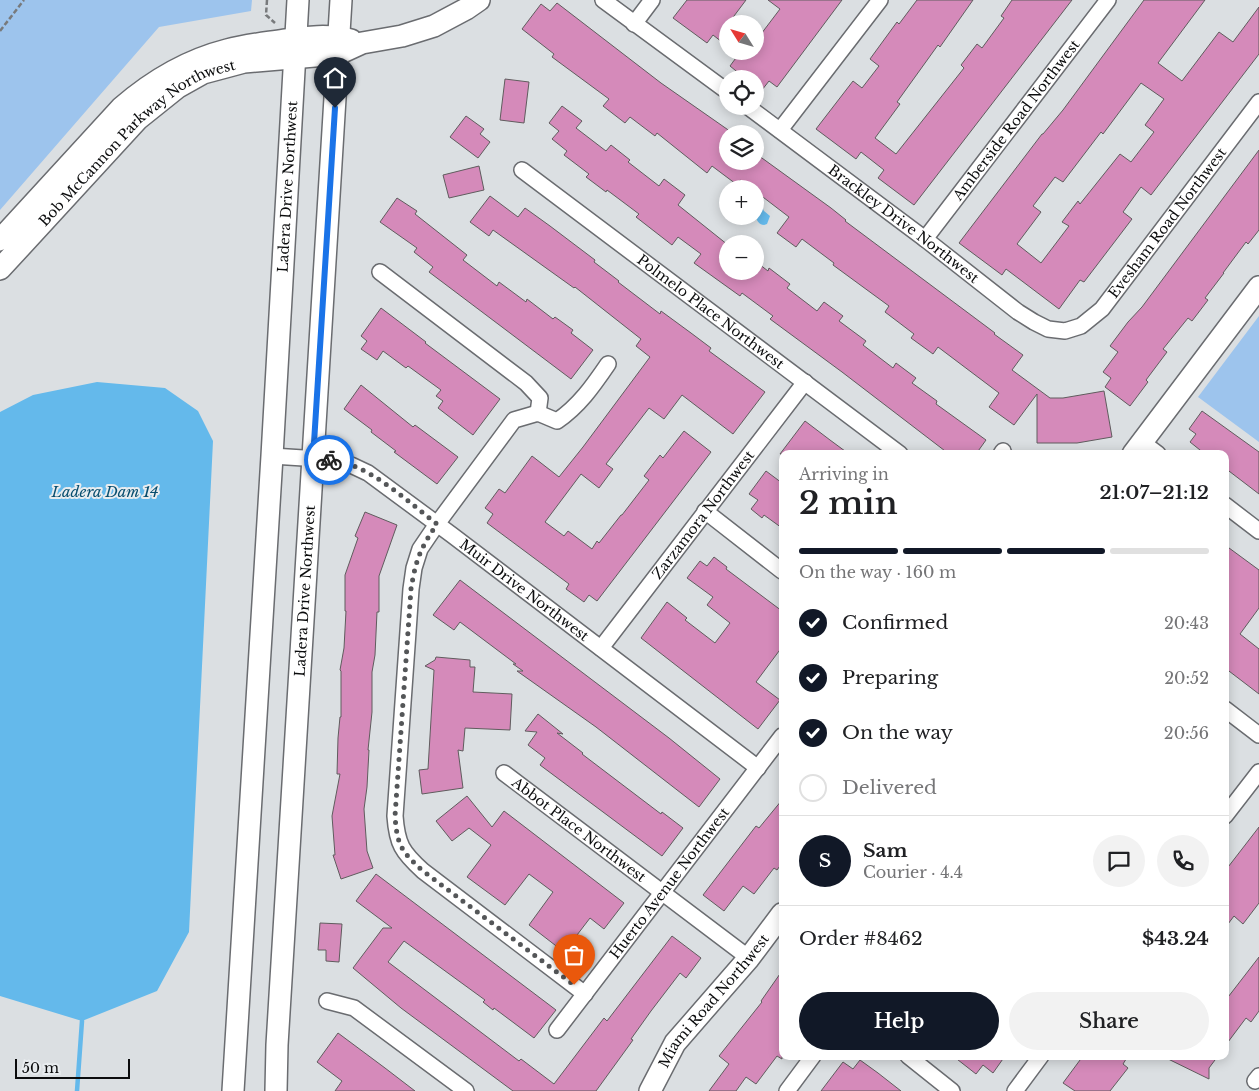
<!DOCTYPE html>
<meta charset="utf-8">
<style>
body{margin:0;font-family:"Libre Baskerville",serif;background:#f2f2f2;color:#202124;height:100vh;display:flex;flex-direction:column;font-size:19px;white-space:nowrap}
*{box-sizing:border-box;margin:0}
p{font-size:16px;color:#757577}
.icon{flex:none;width:28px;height:28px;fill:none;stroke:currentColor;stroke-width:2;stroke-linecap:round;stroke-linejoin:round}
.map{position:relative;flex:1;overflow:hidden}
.drawer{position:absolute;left:779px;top:450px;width:450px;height:610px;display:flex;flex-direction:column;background:#fff;border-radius:10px;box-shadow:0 2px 12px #0003}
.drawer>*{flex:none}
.needle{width:32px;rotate:307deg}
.fabs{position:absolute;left:719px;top:15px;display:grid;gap:10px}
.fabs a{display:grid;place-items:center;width:45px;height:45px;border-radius:50%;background:#fff;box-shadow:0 2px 12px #0003;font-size:25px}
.scale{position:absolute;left:15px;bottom:12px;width:115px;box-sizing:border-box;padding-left:5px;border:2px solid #0b0c0d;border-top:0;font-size:14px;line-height:18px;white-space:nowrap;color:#0b0c0d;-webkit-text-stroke:4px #e8ecef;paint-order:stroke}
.pin{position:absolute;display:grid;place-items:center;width:42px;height:42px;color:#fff;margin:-51px -21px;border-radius:50% 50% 50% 0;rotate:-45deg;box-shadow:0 0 5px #0007}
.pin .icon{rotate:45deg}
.courier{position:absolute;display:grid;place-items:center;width:50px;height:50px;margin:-25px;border:4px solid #1a73e8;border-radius:50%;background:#fff;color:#222;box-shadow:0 1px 6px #0007}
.overview em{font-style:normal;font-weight:600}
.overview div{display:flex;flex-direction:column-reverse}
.overview{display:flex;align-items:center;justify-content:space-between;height:85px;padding:0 20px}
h1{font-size:32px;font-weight:600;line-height:38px}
.bar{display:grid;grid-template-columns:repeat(4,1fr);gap:8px 5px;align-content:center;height:60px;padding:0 20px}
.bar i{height:6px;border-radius:4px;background:#e0e0e0}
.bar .current{background:#111827}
.bar p{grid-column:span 4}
.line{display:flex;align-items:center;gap:12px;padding:0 20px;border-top:1px solid #e0e0e0}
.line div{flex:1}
.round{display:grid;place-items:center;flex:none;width:52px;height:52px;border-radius:26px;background:#f2f2f2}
ol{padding:0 20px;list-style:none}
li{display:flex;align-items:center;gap:15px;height:55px}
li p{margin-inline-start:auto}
li .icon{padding:5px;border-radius:50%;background:#111827;color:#fff;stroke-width:4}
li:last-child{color:#757577}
li i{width:28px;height:28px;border:2px solid #e0e0e0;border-radius:50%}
.cta{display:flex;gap:10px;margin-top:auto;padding:10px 20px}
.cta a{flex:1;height:58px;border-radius:30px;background:#111827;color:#fff;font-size:20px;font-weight:600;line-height:58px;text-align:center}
.cta a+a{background:#f2f2f2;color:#202124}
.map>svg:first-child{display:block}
</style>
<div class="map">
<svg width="1259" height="1091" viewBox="0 0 1259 1091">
<rect width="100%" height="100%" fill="#dbdfe2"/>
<path fill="#9dc4ed" d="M 0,0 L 252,0 L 251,11 L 159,27 L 0,210 Z
M 1259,316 L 1259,442 L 1198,397 Z"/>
<path fill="#64b9eb" d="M 758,204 L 761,205 L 764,211 L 770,216 L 767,224 L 764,225 C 755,224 755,213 755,205 Z
M 97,382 L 165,388 L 198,411 L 213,441 L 189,932 L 157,991 L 82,1021 L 0,996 L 0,412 L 33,395 Z"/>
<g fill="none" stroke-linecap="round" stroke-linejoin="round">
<path stroke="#64b9eb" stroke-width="4.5" d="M 77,1091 L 82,1021"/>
</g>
<path fill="#d58aba" stroke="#605c5e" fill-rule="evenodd" d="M 687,0 L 746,0 L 728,24 L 728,34 L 722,42 L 713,35 L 707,43 L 673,18 Z
M 768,0 L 842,0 L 777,87 L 769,81 L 762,90 L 755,85 L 755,79 L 746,79 L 730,66 L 741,51 L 755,51 L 755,42 L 780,9 Z
M 917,0 L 973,0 L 940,47 L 938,45 L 897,102 L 900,104 L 875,138 L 896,154 L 964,68 L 961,65 L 977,44 L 982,48 L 1004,18 L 1001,16 L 1012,0 L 1072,0 L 914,205 L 878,178 L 884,170 L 861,152 L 856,159 L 816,129 L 853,81 L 862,88 L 879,66 L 870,59 L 897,22 L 899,24 Z
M 1144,0 L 1205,0 L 1158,63 L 1182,81 L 1219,32 L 1233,42 L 1259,7 L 1259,54 L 1151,195 L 1141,187 L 1123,212 L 1132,219 L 1084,282 L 1080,280 L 1059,309 L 1006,269 L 1002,275 L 959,243 L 1042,134 L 1043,134 L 1063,110 ZM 1141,83 L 1164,99 L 1145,125 L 1154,132 L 1131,162 L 1120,154 L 1080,204 L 1078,201 L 1062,222 L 1069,226 L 1041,263 L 1017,244 L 1041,212 L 1033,206 L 1055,177 L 1063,182 L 1101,132 L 1103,134 Z
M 557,3 L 661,83 L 734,134 L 728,134 L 728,161 L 755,161 L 755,153 L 831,208 L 846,220 L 845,221 L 995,333 L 994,334 L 1023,355 L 1012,370 L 1050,398 L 1063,398 L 1104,391 L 1112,437 L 1077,443 L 1037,443 L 1037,394 L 1014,425 L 989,407 L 999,393 L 938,347 L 933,354 L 911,338 L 914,334 L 885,312 L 889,306 L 833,265 L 834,263 L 802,239 L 796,247 L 777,233 L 789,217 L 755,191 L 755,189 L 752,189 L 740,180 L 736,184 L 712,166 L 707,173 L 657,133 L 655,136 L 630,117 L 625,123 L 603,106 L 609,99 L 552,57 L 554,54 L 522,29 L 541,4 L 550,11 Z
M 505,79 L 529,82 L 524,123 L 500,120 Z
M 562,106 L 582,121 L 576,128 L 606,151 L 611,145 L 630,160 L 628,162 L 659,186 L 664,179 L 685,195 L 678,205 L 728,245 L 728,271 L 755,271 L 755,261 L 768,271 L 769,268 L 790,284 L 787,288 L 817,311 L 824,302 L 843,316 L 839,321 L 866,341 L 863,345 L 893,368 L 896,363 L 916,378 L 912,383 L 937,401 L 936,404 L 986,440 L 976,454 L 949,454 L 842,372 L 770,319 L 773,316 L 742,293 L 740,296 L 694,263 L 701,254 L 678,237 L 672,245 L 636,217 L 639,214 L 607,190 L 606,192 L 586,177 L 589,174 L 564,155 L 567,151 L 552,139 L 559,131 L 549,123 Z
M 466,116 L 484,129 L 480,134 L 490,142 L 478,158 L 450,137 Z
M 1259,150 L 1259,230 L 1248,244 L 1246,242 L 1223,273 L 1224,273 L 1205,298 L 1208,300 L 1192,321 L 1188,318 L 1163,349 L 1167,352 L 1146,380 L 1148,382 L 1130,406 L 1105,387 L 1111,378 L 1103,372 L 1118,352 L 1110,346 L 1128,322 L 1142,307 Z
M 479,166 L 484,190 L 449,198 L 443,175 Z
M 490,196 L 518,217 L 525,208 L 550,226 L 595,260 L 594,262 L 619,281 L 618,282 L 660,314 L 661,311 L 691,333 L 711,348 L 709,351 L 765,392 L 733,434 L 682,395 L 664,419 L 649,408 L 606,464 L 613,469 L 599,488 L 581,474 L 545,522 L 564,536 L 568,531 L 592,549 L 597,541 L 599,543 L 621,515 L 622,515 L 649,480 L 644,476 L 660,455 L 663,458 L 684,431 L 711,452 L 597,601 L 589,595 L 584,602 L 566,589 L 569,584 L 487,523 L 493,514 L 485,508 L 499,489 L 505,493 L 532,456 L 559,477 L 583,447 L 650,357 L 636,346 L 641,339 L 575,287 L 574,288 L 493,230 L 489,236 L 470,222 Z
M 397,198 L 417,211 L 415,214 L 467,255 L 463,260 L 497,286 L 499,282 L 526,302 L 527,299 L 553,319 L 555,317 L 573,330 L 571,333 L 593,350 L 571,379 L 429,272 L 433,267 L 414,252 L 417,248 L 380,222 Z
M 381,308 L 426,342 L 425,343 L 500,399 L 473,435 L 438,408 L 443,401 L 436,396 L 441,390 L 408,366 L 406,368 L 383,351 L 377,360 L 361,349 L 367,341 L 361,336 Z
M 361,385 L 413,427 L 415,425 L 458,457 L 437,484 L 394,452 L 396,451 L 371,432 L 372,430 L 344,409 Z
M 1202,411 L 1259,452 L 1259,494 L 1225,468 L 1225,454 L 1205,454 L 1190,442 L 1196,434 L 1189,429 Z
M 805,421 L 830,440 L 849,454 L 780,454 Z
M 766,471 L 782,483 L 782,528 L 764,515 L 762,518 L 751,509 L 758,500 L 749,494 Z
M 365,512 L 397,525 L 379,576 L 379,612 L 377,612 L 375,655 L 372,672 L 372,712 L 368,750 L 369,750 L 367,787 L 364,809 L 367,851 L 373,868 L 341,879 L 333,855 L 335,855 L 332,816 L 340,774 L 337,774 L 338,738 L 340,717 L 341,717 L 341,671 L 340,670 L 344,648 L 346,611 L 345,611 L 345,575 L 358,538 L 355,536 Z
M 1225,545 L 1259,570 L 1259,608 L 1240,634 L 1259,649 L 1259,694 L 1225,668 Z
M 714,557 L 727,567 L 726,569 L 782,611 L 782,647 L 756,682 L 780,700 L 758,729 L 641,638 L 667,602 L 687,618 L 685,620 L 715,643 L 730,623 L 707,605 L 713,597 L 687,578 L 700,561 L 707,566 Z
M 460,580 L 669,738 L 720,779 L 699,807 L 596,727 L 517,671 L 523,671 L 513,664 L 516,664 L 460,622 L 454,630 L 433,615 Z
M 436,657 L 470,660 L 470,667 L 475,667 L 473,692 L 512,694 L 510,730 L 465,728 L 463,751 L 458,750 L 463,788 L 422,794 L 419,770 L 428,769 L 434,670 L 425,666 L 435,660 Z
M 538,714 L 563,734 L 557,733 L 583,753 L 582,754 L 661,814 L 662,812 L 683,828 L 662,856 L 540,765 L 545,758 L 528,745 L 537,732 L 525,731 Z
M 467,796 L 492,827 L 504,811 L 624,903 L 604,929 L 590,918 L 564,952 L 529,925 L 553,892 L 529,874 L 505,905 L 467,877 L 491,845 L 469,828 L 452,841 L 436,821 Z
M 782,800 L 782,863 L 777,870 L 774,868 L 754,894 L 743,886 L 724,911 L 703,895 L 756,826 L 759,828 Z
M 1259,827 L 1259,903 L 1243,924 L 1234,916 L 1225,928 L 1225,871 Z
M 376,874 L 556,1010 L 534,1038 L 494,1008 L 493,1010 L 483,1002 L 485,1000 L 404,941 L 388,962 L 519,1061 L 521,1059 L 554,1084 L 604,1018 L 607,1021 L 672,936 L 701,958 L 686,978 L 680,973 L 651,1011 L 631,1039 L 633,1040 L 596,1091 L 513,1091 L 401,1008 L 353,968 L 383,928 L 392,928 L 356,901 Z
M 320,923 L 342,924 L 339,962 L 326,961 L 326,950 L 318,950 Z
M 1259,957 L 1259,1011 L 1251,1022 L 1246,1018 L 1225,1046 L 1225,1001 Z
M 782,971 L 782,1059 L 777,1056 L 756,1084 L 746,1077 L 736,1091 L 709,1091 L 729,1064 L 719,1056 L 762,1002 L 761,1001 Z
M 338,1033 L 385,1068 L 415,1091 L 335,1091 L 342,1081 L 317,1062 Z
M 953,1056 L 1005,1056 L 993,1073 L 983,1065 L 976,1074 Z
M 1083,1056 L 1128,1056 L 1123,1064 L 1128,1068 L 1110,1091 L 1075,1091 L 1063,1083 Z
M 1162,1056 L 1218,1056 L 1209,1068 L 1209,1079 Z
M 860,1060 L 878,1073 L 901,1091 L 821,1091 L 843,1062 L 853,1069 Z"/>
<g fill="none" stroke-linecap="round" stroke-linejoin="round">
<g stroke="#6a6c70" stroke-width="18">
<g id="street">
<path d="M 603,0 L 728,92"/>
<path d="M 634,24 L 652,0"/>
<path id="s1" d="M 747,106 L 925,239 L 1018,312 L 1034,322 L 1048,329 L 1065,331 L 1081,326 L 1102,309 L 1259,102"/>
<path d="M 780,130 L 880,0"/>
<path id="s2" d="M 522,170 L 900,454"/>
<path id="s3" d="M 925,239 L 1108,0"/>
<path d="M 380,272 L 526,383 L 540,398 L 538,413"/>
<path d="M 1142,442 L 1158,454"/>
<path d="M 1001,454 L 1003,451"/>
<path id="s4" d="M 272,456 L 335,460 L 351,465 L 368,473 L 452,535 L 758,768"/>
<path d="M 1225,505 L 1259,531"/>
<path d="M 705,511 L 782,571"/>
<path id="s5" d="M 601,648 L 805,382"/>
<path d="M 1225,709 L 1259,735"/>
<path id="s6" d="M 504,773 L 749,958"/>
<path d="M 1225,816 L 1259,772"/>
<path d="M 585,994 L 423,871 C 402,852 397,844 395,816 L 411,589 L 414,568 L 420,549 L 437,524 L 514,420 L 538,413 L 557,421 C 579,406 593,386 608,364"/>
<path d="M 327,1001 L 354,1008 L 466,1091"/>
<path id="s7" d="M 557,1030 L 782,736"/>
<path d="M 908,1056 L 952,1091"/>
<path d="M 1255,1081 L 1259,1076"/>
<path d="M 787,1091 L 813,1056"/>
<path d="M 1015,1091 L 1041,1056"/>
</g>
</g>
<g stroke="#6a6c70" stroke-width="24">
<g id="secondary">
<path d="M 0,240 L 121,108 C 152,81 188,60 227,50 C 246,45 265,43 284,40 C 305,37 330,34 351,40"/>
<path id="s8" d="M 0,269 L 138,119 L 178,87 L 203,73 L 244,62 L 338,54 L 362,43 L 402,36 L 434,26 L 466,9 L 479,0"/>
<path d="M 1133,454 L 1259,287"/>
<path id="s9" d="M 233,1091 L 272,456 L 298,0"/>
<path id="s10" d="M 276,1091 L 277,1045 L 341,0"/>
<path id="s11" d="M 650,1091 L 675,1043 L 749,958 L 782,914"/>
</g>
</g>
<path stroke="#787a7c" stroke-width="2.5" stroke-dasharray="5 2.5" stroke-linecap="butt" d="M 267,0 L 266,15 L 275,23
M 0,31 L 24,0"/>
<use href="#street" stroke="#fff" stroke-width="15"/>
<use href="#secondary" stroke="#fff" stroke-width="21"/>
</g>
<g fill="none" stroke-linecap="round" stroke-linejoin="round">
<path stroke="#545658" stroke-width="5" stroke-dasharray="0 9" d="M 329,460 C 367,462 408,502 437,524 C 420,549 416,559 411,589 L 395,816 C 397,845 401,851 423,871 L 574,985"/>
<path stroke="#1a73e8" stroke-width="6" d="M 329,460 L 313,459 L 335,108"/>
</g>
<g text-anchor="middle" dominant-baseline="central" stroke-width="4" stroke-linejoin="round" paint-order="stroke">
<g font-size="14" fill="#0b0c0d" stroke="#e8ecef">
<text stroke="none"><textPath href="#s3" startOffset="150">Amberside Road Northwest</textPath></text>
<text stroke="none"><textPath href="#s8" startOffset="189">Bob McCannon Parkway Northwest</textPath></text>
<text stroke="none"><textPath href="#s9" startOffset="906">Ladera Drive Northwest</textPath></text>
<text stroke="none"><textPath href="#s1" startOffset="544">Evesham Road Northwest</textPath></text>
<text stroke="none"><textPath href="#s1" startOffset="196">Brackley Drive Northwest</textPath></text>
<text stroke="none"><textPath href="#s2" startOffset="236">Polmelo Place Northwest</textPath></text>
<text stroke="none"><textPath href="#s5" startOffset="168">Zarzamora Northwest</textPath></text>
<text stroke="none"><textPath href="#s10" startOffset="501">Ladera Drive Northwest</textPath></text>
<text stroke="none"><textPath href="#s4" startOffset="294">Muir Drive Northwest</textPath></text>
<text stroke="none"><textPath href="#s6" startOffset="94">Abbot Place Northwest</textPath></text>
<text stroke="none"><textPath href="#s7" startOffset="185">Huerto Avenue Northwest</textPath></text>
<text stroke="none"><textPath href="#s11" startOffset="111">Miami Road Northwest</textPath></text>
</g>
<g font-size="15" font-style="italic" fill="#084e6f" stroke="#e8ecef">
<text x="105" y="491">Ladera Dam 14</text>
</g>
</g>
</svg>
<div class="fabs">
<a><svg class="needle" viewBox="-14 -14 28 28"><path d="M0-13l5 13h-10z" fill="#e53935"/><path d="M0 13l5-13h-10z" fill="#757577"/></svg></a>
<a><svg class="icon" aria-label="locate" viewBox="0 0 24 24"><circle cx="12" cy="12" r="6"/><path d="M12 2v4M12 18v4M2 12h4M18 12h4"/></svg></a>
<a><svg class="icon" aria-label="layers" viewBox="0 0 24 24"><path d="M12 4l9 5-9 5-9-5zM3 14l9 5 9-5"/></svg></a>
<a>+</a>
<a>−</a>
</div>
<div class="scale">50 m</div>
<div class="pin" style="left:574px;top:985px;background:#ea580c"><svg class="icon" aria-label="bag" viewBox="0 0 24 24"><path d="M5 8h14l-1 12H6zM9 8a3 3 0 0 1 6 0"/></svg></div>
<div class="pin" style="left:335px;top:108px;background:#1f2937"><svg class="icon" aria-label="home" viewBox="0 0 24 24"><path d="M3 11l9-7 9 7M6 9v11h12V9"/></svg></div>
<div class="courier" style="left:329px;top:460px"><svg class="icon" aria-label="bike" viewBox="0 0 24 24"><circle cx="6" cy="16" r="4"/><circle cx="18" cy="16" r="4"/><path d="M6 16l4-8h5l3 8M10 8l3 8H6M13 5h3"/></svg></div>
<section class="drawer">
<div class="overview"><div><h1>2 min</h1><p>Arriving in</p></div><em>21:07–21:12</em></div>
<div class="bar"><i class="current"></i><i class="current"></i><i class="current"></i><i></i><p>On the way · 160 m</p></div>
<ol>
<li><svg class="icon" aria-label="check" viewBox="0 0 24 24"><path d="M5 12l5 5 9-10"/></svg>Confirmed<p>20:43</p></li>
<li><svg class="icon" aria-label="check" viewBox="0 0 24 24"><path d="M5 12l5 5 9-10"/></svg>Preparing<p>20:52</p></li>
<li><svg class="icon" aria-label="check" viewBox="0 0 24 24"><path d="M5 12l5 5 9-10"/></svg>On the way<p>20:56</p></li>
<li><i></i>Delivered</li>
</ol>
<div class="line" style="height:90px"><b class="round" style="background:#111827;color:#fff">S</b><div><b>Sam</b><p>Courier · 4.4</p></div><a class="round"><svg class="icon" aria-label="chat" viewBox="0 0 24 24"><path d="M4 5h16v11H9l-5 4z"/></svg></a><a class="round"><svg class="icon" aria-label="phone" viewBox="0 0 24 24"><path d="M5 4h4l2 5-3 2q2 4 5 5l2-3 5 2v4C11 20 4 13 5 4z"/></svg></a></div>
<div class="line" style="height:65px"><div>Order #8462</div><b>$43.24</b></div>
<div class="cta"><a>Help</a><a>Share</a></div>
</section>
</div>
